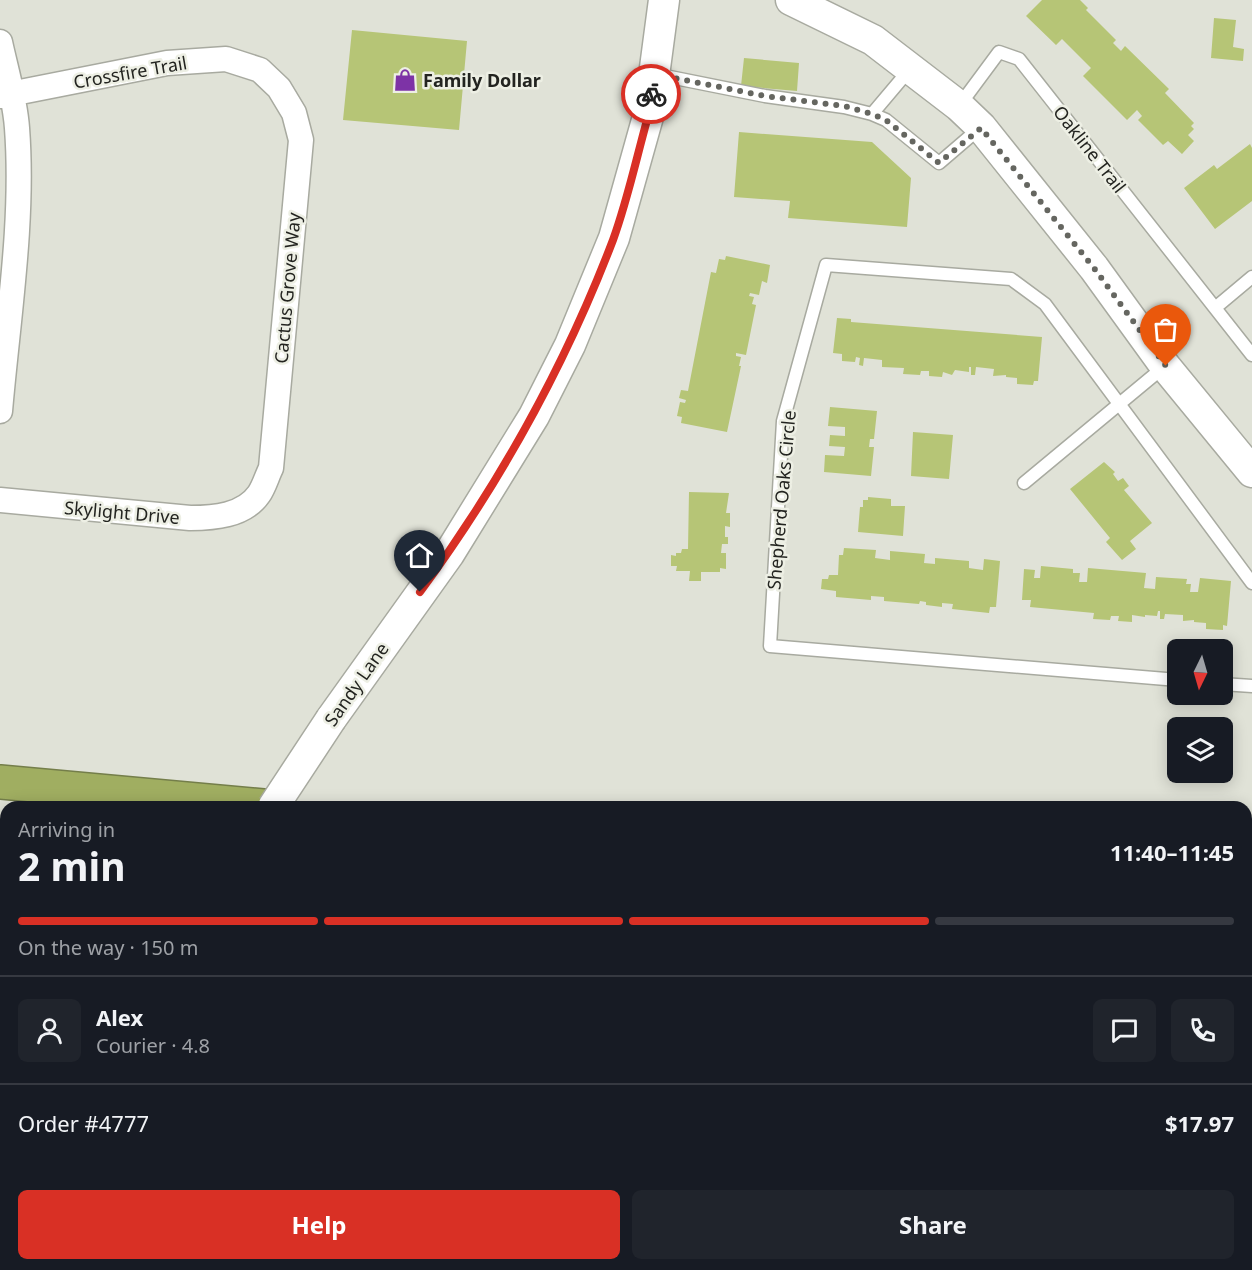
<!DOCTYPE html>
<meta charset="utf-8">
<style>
body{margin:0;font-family:"Noto Sans",sans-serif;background:#20242c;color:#f1f3f6;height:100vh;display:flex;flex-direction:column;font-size:22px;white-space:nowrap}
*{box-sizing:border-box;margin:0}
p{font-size:20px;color:#9ea1a6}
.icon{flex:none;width:33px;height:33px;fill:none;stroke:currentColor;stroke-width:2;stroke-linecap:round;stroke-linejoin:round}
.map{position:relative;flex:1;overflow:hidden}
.sheet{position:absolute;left:0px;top:801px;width:1252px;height:470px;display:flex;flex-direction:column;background:#171b24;border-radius:18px 18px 0 0;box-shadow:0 3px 15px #0003}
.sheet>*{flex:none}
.needle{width:39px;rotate:185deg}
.tools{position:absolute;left:1167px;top:639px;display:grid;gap:12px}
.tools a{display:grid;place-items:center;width:66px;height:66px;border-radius:9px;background:#171b24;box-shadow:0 3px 15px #0003;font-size:30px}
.pin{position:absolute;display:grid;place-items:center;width:51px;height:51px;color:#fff;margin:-62px -26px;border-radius:50% 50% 50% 0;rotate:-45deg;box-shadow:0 0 6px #0007}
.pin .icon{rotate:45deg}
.courier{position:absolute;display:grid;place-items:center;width:60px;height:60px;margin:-30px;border:4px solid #d93025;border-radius:50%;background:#fff;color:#222;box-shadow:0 2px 8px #0007}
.headline em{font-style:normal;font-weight:700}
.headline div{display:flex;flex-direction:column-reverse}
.headline{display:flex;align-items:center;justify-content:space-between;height:102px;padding:0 18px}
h1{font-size:39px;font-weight:700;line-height:45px}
.bar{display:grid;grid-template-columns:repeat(4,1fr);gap:9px 6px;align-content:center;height:72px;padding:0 18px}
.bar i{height:8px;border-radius:4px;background:#363941}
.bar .active{background:#d93025}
.bar p{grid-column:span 4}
.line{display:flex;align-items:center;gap:15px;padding:0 18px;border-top:2px solid #363941}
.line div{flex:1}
.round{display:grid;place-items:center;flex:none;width:63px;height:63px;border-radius:9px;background:#20242c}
.primary-button{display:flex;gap:12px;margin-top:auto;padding:12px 18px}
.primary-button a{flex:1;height:69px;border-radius:9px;background:#d93025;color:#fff;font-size:24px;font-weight:700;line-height:69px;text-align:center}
.primary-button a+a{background:#20242c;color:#f1f3f6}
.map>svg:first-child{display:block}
</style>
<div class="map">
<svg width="1252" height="1270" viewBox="0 0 1252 1270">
<rect width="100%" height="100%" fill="#e0e2d7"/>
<path fill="#dcb6f7" d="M 1247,1192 L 1252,1192 L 1252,1270 L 680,1270 L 681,1264 L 1246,1264 Z"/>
<path fill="#b6c576" d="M 1042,0 L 1080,0 L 1088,8 L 1086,10 L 1116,40 L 1113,43 L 1121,51 L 1125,46 L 1169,89 L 1165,93 L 1194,123 L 1191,126 L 1194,129 L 1188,135 L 1194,141 L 1182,154 L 1168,141 L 1163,145 L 1138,120 L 1142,116 L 1137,110 L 1127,120 L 1083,76 L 1091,68 L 1062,39 L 1056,45 L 1026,16 Z
M 1214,18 L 1236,20 L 1233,47 L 1244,49 L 1243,61 L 1211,58 Z
M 352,30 L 467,41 L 459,130 L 343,120 Z
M 744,58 L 799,63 L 797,91 L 741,86 Z
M 739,132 L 872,142 L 911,178 L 907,227 L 788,218 L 790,201 L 734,197 Z
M 1250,144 L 1252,148 L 1252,201 L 1215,229 L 1184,188 L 1214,165 L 1217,169 Z
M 726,256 L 770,265 L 767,283 L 762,281 L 759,295 L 750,293 L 749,296 L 754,297 L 752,304 L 756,305 L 746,355 L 736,353 L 736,356 L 741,357 L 739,366 L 741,366 L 727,432 L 681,423 L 682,417 L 677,416 L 680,402 L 685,403 L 686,400 L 679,398 L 681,390 L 688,391 L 711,272 L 716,273 L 719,259 L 725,260 Z
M 837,318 L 851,319 L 851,322 L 1042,337 L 1038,381 L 1034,381 L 1033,385 L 1017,384 L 1017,378 L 1006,377 L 1006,375 L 993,376 L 994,369 L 976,367 L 975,375 L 971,375 L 971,367 L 969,367 L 969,372 L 955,370 L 952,375 L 943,372 L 942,377 L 929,376 L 929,371 L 921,371 L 920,375 L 903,374 L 904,368 L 882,367 L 882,360 L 864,358 L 863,366 L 859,365 L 860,358 L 856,357 L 855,362 L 842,361 L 842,354 L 833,353 Z
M 830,407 L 877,411 L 874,439 L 870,439 L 869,447 L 874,447 L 871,476 L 824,472 L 825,455 L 844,456 L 845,447 L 829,446 L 830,435 L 845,436 L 845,427 L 828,426 Z
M 913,432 L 953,435 L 949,479 L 911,476 Z
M 1104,462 L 1115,472 L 1113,474 L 1118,481 L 1123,478 L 1129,486 L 1124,490 L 1152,523 L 1130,541 L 1136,549 L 1122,560 L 1106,542 L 1110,538 L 1070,489 Z
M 689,492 L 729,493 L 726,513 L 730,513 L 730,527 L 725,526 L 725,537 L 728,537 L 728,544 L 722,544 L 721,553 L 726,553 L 726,569 L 720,568 L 720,572 L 701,572 L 701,581 L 689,581 L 690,571 L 676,571 L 677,566 L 671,566 L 671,555 L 676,556 L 676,553 L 681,553 L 682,549 L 688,549 Z
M 868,497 L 891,499 L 891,506 L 905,506 L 903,536 L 858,532 L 860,507 L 863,507 L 863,500 L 868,500 Z
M 844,548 L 876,550 L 875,558 L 890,560 L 890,551 L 925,554 L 924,563 L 935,564 L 935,558 L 969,561 L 969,568 L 983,570 L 984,559 L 1000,561 L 996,607 L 990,607 L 989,613 L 952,609 L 953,604 L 942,603 L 942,607 L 926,605 L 926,602 L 920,601 L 919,604 L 884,601 L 884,597 L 871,596 L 871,600 L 836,597 L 836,591 L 821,589 L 822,579 L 828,579 L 829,575 L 838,575 L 839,555 L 843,555 Z
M 1041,566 L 1073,569 L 1073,573 L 1080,573 L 1079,582 L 1087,582 L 1088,568 L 1146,573 L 1144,588 L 1155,589 L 1156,577 L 1187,579 L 1186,584 L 1191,584 L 1190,592 L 1198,592 L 1200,578 L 1231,581 L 1227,626 L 1223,625 L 1223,630 L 1206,629 L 1206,623 L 1194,622 L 1194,620 L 1183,621 L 1183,615 L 1165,614 L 1164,619 L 1160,619 L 1160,611 L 1158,611 L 1157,616 L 1145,615 L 1145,617 L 1132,615 L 1132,622 L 1118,621 L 1119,616 L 1111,616 L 1110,620 L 1093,619 L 1094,613 L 1030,607 L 1031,600 L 1022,600 L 1024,569 L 1035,570 L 1034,578 L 1040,578 Z"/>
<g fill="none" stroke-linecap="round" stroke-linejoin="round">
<g stroke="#a8aaa0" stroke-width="15">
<path id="service" d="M 655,74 L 765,96 L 844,107 L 872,114 L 886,120 L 939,163 L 981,127
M 959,106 L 999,52 L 1019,59 L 1252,355
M 872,114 L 910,69
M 1215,308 L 1252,277
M 1024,483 L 1165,366
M 1178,680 L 770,646 L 783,421 L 826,265 L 1011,279 L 1045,304 L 1252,583
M 1222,684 L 1252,686"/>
</g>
<g stroke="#a8aaa0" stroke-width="27">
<path id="minor" d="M 0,42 C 6,70 15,99 17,128 C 24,221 8,318 0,411
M 0,96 L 167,63 L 226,59 L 260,70 L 279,88 L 294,113 L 301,140 L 271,468 C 267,476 264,487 259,494 C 244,516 213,518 190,518 L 0,500"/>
</g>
<g stroke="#a8aaa0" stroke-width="33">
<path id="tertiary" d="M 791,0 L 873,40 L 959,106 L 981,127 L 1094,268 L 1165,366 L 1252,472
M 331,719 L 449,554 L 534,416 L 570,345 L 614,238 L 649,113 L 664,0
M 0,1227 L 6,1218"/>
</g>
<g stroke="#747e4a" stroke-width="36">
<path id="motorway" d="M 0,782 L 274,807
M 0,866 L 6,867
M 1246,892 L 1252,892
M 1246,978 L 1252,979"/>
</g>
<use href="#service" stroke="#fff" stroke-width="12"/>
<use href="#minor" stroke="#fff" stroke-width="24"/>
<use href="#tertiary" stroke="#fff" stroke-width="30"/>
<use href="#motorway" stroke="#a0ae61" stroke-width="33"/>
<g stroke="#a8aaa0" stroke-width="33" stroke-linecap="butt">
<path id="tertiary-bridge" d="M 273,807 L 331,719"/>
</g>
<use href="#tertiary-bridge" stroke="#fff" stroke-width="30"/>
</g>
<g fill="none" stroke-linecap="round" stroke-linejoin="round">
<path stroke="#656660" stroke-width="6" stroke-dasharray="0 10.8" d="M 651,94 L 654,74 L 765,96 L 844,106 L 872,114 L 886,120 L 939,163 L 981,128 L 1094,268 L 1166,366"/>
<path stroke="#d93025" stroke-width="8" d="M 420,592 C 500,483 565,366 613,240 C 628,199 637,155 649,113 L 651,94"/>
</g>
<defs>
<g id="shop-bare" transform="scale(1.8)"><path d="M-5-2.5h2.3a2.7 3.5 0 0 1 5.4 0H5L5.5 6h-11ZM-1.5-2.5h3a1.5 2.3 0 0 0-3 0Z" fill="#7d33a6" stroke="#edefe4" stroke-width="2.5" paint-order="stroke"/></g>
</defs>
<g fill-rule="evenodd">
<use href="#shop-bare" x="405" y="80"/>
</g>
<g text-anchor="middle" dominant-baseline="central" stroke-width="5" stroke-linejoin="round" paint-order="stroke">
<g font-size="18" fill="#232420" stroke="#edefe4">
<text transform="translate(130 72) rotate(-10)">Crossfire Trail</text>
<text transform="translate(1090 149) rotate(52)">Oakline Trail</text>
<text transform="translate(287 288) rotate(-85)">Cactus Grove Way</text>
<text transform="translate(781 500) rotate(-85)">Shepherd Oaks Circle</text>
<text transform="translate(122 512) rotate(5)">Skylight Drive</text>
<text transform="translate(356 684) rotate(-55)">Sandy Lane</text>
</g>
<g font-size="18" font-weight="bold" fill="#232420" stroke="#edefe4" text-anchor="start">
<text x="423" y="80">Family Dollar</text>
</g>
</g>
</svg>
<div class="tools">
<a><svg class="needle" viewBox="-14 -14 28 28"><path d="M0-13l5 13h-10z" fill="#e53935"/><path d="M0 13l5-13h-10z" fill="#9ea1a6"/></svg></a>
<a><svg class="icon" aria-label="layers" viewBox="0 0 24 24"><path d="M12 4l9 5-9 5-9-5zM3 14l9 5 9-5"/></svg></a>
</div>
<div class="pin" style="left:1166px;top:366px;background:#ea580c"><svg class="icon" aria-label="bag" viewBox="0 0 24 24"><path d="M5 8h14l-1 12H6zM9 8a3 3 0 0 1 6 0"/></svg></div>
<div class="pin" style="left:420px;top:592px;background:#1f2937"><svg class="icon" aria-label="home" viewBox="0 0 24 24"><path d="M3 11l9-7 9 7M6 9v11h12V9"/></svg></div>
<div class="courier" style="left:651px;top:94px"><svg class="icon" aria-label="bike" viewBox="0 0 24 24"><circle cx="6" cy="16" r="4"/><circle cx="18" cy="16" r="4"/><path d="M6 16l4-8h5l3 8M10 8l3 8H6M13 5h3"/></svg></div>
<section class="sheet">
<div class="headline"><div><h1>2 min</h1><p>Arriving in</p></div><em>11:40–11:45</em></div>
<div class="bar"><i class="active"></i><i class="active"></i><i class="active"></i><i></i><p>On the way · 150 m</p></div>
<div class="line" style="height:108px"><a class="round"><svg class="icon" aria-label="person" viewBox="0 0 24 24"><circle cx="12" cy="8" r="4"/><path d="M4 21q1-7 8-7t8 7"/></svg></a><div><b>Alex</b><p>Courier · 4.8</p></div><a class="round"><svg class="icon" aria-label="chat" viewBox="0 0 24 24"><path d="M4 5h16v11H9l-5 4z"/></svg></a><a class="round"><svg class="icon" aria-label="phone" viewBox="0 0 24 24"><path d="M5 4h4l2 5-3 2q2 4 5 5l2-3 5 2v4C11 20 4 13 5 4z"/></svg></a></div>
<div class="line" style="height:78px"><div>Order #4777</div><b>$17.97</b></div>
<div class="primary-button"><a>Help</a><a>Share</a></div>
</section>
</div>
